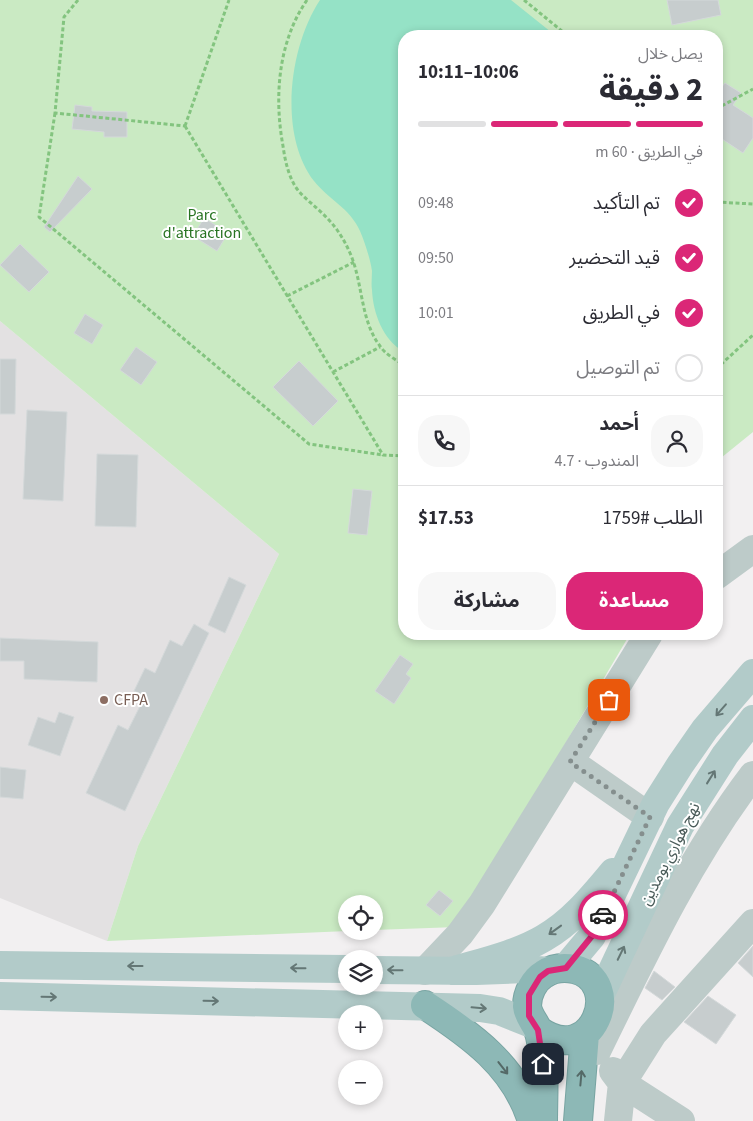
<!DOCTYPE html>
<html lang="ar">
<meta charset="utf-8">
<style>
body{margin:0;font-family:"Source Sans 3","Noto Sans Arabic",sans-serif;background:#f7f7f7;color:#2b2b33;direction:rtl;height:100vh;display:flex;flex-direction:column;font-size:19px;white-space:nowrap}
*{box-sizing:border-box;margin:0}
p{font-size:16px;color:#7c7c81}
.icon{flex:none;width:28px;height:28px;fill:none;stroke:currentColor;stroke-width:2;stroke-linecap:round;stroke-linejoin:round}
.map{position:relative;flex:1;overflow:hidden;direction:ltr}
.drawer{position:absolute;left:398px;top:30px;width:325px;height:610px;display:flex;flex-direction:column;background:#fff;border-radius:20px;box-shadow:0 2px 8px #0003;direction:rtl}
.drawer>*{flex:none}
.buttons{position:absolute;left:338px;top:895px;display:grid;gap:10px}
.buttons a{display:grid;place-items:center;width:45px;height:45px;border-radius:50%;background:#fff;box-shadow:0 2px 8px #0003;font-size:25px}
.pin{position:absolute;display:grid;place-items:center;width:42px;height:42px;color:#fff;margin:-21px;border-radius:10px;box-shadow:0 2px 8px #0006}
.courier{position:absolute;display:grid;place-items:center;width:50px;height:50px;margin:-25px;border:4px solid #db2777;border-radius:50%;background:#fff;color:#222;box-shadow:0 1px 6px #0007}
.summary em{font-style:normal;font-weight:700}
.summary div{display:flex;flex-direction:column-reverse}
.summary{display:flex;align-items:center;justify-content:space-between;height:85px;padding:0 20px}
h1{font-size:32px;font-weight:700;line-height:38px}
.bar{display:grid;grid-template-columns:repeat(4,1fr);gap:8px 5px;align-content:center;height:60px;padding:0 20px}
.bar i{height:6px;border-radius:4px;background:#e1e1e2}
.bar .current{background:#db2777}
.bar p{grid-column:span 4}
.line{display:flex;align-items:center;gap:12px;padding:0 20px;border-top:1px solid #e1e1e2}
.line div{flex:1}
.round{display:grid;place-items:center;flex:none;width:52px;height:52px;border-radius:20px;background:#f7f7f7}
ol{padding:0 20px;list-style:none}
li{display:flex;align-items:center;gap:15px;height:55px}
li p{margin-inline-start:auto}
li .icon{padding:5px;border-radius:50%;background:#db2777;color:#fff;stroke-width:4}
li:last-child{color:#7c7c81}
li i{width:28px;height:28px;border:2px solid #e1e1e2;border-radius:50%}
.action{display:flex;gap:10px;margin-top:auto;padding:10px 20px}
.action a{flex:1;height:58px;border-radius:20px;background:#db2777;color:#fff;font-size:20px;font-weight:700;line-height:58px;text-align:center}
.action a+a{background:#f7f7f7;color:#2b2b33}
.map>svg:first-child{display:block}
</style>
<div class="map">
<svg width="753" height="1121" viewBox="0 0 753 1121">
<rect width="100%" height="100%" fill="#f2f0f1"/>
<path fill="#e3e1e2" d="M 0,321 L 279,554 L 138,846 L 107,941 L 0,898 Z"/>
<path fill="#caeac3" d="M 0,0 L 753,0 L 753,432 L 716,462 L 716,36 L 404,36 L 404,634 L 630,634 L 457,927 L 374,930 L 374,904 L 346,904 L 348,931 L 107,941 L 138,846 L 279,554 L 0,321 Z"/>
<path fill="#95e2c6" d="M 320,0 L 511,0 L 556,36 L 404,36 L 404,352 C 383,340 373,313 372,290 C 371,284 372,277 372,271 C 370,258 365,243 360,231 C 350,208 328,199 314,181 C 278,134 289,47 320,0 Z"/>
<path fill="#c7cdce" stroke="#d4d9da" d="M 667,0 L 718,0 L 721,15 L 672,25 Z
M 725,83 L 741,93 L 733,105 L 753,118 L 753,138 L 743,153 L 716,135 L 716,94 Z
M 75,105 L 92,107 L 92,111 L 127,112 L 127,137 L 104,137 L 104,132 L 72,129 Z
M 78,176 L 92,189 L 50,232 L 44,227 Z
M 204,218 L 228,233 L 217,251 L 193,236 Z
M 20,244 L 49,272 L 29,292 L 0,265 Z
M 85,314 L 103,325 L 92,344 L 74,333 Z
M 136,347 L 157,362 L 141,385 L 120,370 Z
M 0,359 L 16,359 L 15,414 L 0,414 Z
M 299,361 L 338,401 L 313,426 L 273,387 Z
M 27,410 L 67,412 L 63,501 L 23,499 Z
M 97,454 L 138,455 L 136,527 L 95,526 Z
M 353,489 L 372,491 L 367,535 L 348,533 Z
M 229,577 L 246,585 L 225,633 L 208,625 Z
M 194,624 L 209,633 L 125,811 L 86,793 L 118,725 L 128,730 L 145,696 L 134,691 L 145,668 L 155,673 L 170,640 L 182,646 Z
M 0,638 L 98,642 L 97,682 L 24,679 L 24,661 L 0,661 Z
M 400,655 L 413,664 L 406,674 L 411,678 L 394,704 L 375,691 Z
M 59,712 L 74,717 L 60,756 L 28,745 L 38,717 L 55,723 Z
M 0,767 L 26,770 L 23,799 L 0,797 Z
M 439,890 L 453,901 L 440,916 L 426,905 Z
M 753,946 L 753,977 L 738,963 Z
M 654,971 L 675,987 L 662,1000 L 645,988 Z
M 708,996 L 736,1015 L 716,1044 L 684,1022 Z"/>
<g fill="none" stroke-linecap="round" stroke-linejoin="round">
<g stroke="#78a4a2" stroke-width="30">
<path id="highway" d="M 425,1005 C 471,1035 515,1066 532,1121
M 538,1030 C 593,1070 626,981 574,969 C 563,967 553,968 544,974 C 534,980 527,993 527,1006 C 528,1016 534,1021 538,1030 C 546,1050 543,1098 543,1121
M 578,1121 L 585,1034"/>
</g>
<path stroke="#83c47f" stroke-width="3" stroke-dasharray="4 2.5" stroke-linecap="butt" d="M 78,0 L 64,17 L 55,113 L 185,126
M 307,0 C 278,42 274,97 283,146 C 285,160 288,174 295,186 C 302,197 313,204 322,213 C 334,224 343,237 350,253 C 363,282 360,320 380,346 C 385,354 396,360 404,365
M 524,0 L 568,36
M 716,109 L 753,89
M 55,113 L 39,217 L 309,444 L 383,455
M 185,126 L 383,455 L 404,456
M 185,126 L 229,0
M 716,202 L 753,204
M 287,296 L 354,262
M 716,369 L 753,335
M 333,372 L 380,347"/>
<path stroke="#bdcbc9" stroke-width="28" d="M 716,576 L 753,549
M 571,762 L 650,817
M 425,971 L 460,934 L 482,904 L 649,634
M 597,1051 C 643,957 689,859 753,775
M 613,1071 L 622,1083 L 681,1121
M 618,1121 L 622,1083 L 653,1034 L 753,923"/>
<path stroke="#b2cbc9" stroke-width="28" d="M 0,965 L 346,969
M 566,967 L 592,936 L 656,803 L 680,765 L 705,729 L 753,673
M 374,970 L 476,971 L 526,969 L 549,971
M 451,971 C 481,962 517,954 544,938 C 572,922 593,896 613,872
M 0,996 L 480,1008 L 499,1011 L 534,1025
M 600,996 L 680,826 L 725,755 L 753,719"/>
<use href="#highway" stroke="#8db8b6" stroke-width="28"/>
</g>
<defs><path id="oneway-shaft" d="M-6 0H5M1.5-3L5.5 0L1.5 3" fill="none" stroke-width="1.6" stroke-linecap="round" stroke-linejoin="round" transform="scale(1.25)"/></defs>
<g stroke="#647775">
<use href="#oneway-shaft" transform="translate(721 710) rotate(131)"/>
<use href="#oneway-shaft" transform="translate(711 777) rotate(-58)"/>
<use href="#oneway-shaft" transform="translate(555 930) rotate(144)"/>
<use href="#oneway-shaft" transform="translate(621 953) rotate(-64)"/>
<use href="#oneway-shaft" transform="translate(135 966) rotate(-180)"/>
<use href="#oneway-shaft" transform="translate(298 968) rotate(-179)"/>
<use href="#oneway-shaft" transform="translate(395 970) rotate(-179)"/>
<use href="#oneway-shaft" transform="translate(49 997) rotate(1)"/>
<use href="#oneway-shaft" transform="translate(211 1001) rotate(1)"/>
<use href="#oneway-shaft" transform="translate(479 1008) rotate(5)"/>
</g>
<g stroke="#546967">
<use href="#oneway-shaft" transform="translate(503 1068) rotate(52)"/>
<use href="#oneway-shaft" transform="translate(581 1078) rotate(-85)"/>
</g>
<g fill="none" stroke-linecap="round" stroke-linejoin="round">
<path stroke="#858f8e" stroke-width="5" stroke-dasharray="0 9" d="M 603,915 L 650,817 L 570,762 L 609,700"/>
<path stroke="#db2777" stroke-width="6" d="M 543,1064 L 538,1030 L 529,1016 L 529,995 L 540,977 L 548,971 L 566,968 L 592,936 L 603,915"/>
</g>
<circle fill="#8d6e63" stroke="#fff" stroke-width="2" cx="104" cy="700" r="5"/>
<g text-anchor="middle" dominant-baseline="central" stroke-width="4" stroke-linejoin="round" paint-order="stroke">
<g font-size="16" fill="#287422" stroke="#fff">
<text x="202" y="215">Parc<tspan x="202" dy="18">d'attraction</tspan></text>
</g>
<g font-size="16" fill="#785e54" stroke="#fff" text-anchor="start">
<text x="114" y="700">CFPA</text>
</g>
<g font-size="16" fill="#4a5b59" stroke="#fff">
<text transform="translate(670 854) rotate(-63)">نهج هواري بومدين</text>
</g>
</g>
</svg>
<div class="buttons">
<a><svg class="icon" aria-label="locate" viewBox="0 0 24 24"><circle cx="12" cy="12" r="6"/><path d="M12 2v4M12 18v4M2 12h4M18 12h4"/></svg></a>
<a><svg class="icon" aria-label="layers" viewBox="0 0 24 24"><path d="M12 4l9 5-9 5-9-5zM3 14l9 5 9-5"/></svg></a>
<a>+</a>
<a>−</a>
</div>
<div class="pin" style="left:609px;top:700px;background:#ea580c"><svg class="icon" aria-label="bag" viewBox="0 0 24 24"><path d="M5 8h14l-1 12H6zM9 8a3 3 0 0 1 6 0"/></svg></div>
<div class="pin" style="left:543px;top:1064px;background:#1f2937"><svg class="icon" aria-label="home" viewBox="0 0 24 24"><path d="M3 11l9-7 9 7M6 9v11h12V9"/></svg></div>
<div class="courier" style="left:603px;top:915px"><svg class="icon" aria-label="car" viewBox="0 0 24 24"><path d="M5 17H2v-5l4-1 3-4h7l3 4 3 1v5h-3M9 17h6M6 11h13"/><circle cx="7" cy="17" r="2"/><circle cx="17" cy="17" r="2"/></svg></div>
<section class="drawer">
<div class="summary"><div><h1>2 دقيقة</h1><p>يصل خلال</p></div><em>10:06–10:11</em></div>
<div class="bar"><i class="current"></i><i class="current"></i><i class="current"></i><i></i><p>في الطريق · 60 m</p></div>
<ol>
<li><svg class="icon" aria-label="check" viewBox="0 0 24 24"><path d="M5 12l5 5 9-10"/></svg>تم التأكيد<p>09:48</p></li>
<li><svg class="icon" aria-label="check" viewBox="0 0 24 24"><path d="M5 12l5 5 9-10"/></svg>قيد التحضير<p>09:50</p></li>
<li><svg class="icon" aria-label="check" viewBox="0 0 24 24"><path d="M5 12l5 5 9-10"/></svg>في الطريق<p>10:01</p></li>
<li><i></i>تم التوصيل</li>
</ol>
<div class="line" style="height:90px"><a class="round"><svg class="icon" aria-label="person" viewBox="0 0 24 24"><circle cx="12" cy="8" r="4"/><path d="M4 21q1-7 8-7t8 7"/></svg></a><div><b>أحمد</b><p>المندوب · 4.7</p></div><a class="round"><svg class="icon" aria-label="phone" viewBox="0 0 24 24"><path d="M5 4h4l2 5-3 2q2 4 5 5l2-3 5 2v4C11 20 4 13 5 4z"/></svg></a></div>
<div class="line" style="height:65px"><div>الطلب #1759</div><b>$17.53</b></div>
<div class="action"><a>مساعدة</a><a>مشاركة</a></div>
</section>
</div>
